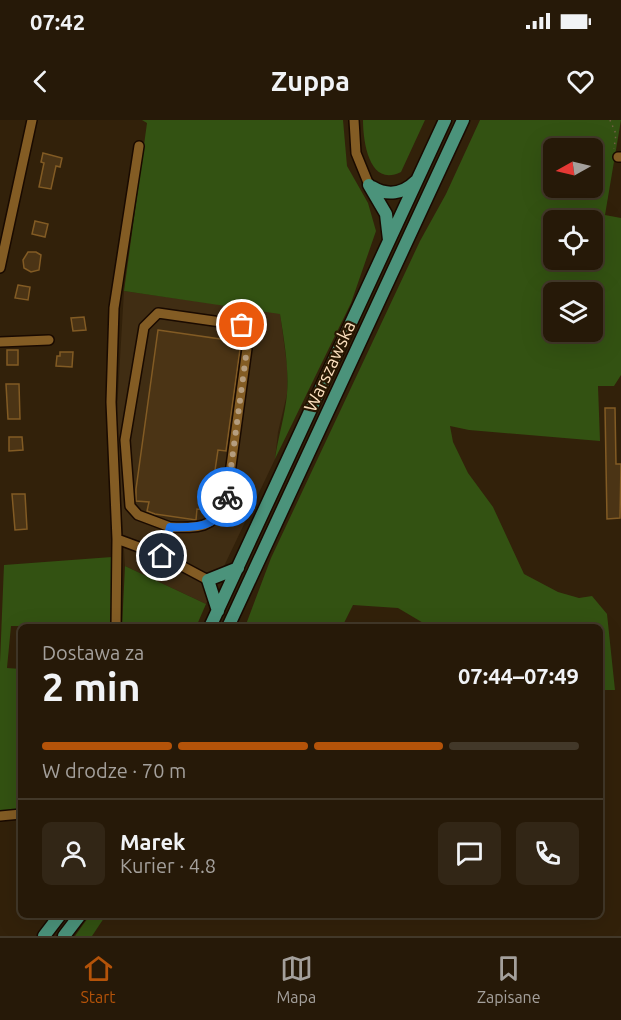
<!DOCTYPE html>
<html lang="pl">
<meta charset="utf-8">
<style>
body{margin:0;font-family:Ubuntu,sans-serif;background:#322616;color:#f1f3f6;height:100vh;display:flex;flex-direction:column;font-size:22px;white-space:nowrap}
*{box-sizing:border-box;margin:0}
p{font-size:20px;color:#a4a09c}
.icon{flex:none;width:33px;height:33px;fill:none;stroke:currentColor;stroke-width:2;stroke-linecap:round;stroke-linejoin:round}
.map{position:relative;flex:1;overflow:hidden}
.panel{position:absolute;left:18px;top:504px;width:585px;height:294px;display:flex;flex-direction:column;background:#261908;border-radius:9px;box-shadow:0 6px 24px #0002,0 0 0 2px #423829}
.panel>*{flex:none}
.needle{width:39px;rotate:262deg}
.controls{position:absolute;left:543px;top:18px;display:grid;gap:12px}
.controls a{display:grid;place-items:center;width:60px;height:60px;border-radius:9px;background:#261908;box-shadow:0 6px 24px #0002,0 0 0 2px #423829;font-size:30px}
.pin{position:absolute;display:grid;place-items:center;width:51px;height:51px;color:#fff;margin:-26px;border:3px solid #fff;border-radius:50%;box-shadow:0 2px 6px #0007}
.courier{position:absolute;display:grid;place-items:center;width:60px;height:60px;margin:-30px;border:4px solid #1a73e8;border-radius:50%;background:#fff;color:#222;box-shadow:0 2px 8px #0007}
.summary em{font-style:normal;font-weight:700}
.summary div{display:flex;flex-direction:column-reverse}
.summary{display:flex;align-items:center;justify-content:space-between;height:102px;padding:0 24px}
h1{font-size:39px;font-weight:700;line-height:45px}
.bar{display:grid;grid-template-columns:repeat(4,1fr);gap:9px 6px;align-content:center;height:72px;padding:0 24px}
.bar i{height:8px;border-radius:4px;background:#423829}
.bar .on{background:#b45309}
.bar p{grid-column:span 4}
.line{display:flex;align-items:center;gap:15px;padding:0 24px;border-top:2px solid #423829}
.line div{flex:1}
.round{display:grid;place-items:center;flex:none;width:63px;height:63px;border-radius:9px;background:#322616}
.status{display:flex;justify-content:space-between;align-items:center;height:42px;padding:0 30px;background:#261908;direction:ltr}
.status svg{height:16px;fill:currentColor}
header{display:flex;justify-content:space-between;align-items:center;height:78px;padding:0 24px;background:#261908;font-size:27px;font-weight:700}
.dock{display:flex;justify-content:space-around;align-items:center;height:84px;border-top:2px solid #423829;background:#261908;font-size:16px;color:#a4a09c}
.dock a{display:grid;justify-items:center;gap:3px}
.dock .on{color:#b45309}
.map>svg:first-child{display:block}
</style>
<div class="status"><b>07:42</b><svg viewBox="0 0 49 12"><path d="M0 12V9h3v3zM5 12V6h3v6zM10 12V3h3v9zM15 12V0h3v12zM26 1h20v11H26zM47 4h2v5h-2z"/></svg></div>
<header><svg class="icon" aria-label="back" viewBox="0 0 24 24"><path d="M15 5l-7 7 7 7"/></svg>Zuppa<svg class="icon" aria-label="heart" viewBox="0 0 24 24"><path d="M12 20l-8-8c-3-5 5-10 8-4 3-6 11-1 8 4z"/></svg></header>
<div class="map">
<svg width="621" height="816" viewBox="0 0 621 816">
<rect width="100%" height="100%" fill="#32210a"/>
<path fill="#402d13" d="M 124,171 L 280,193 L 287,245 L 287,274 L 278,312 L 275,339 L 206,484 L 125,446 L 116,307 Z"/>
<path fill="#335212" fill-rule="evenodd" d="M 142,0 L 343,0 L 347,46 L 368,83 L 376,111 L 351,183 L 275,339 C 278,317 285,296 287,274 C 289,247 284,220 280,194 L 124,171 L 147,3 Z
M 363,0 L 425,0 L 401,52 C 369,68 363,21 363,0 Z
M 480,0 L 621,0 L 605,95 L 621,98 L 621,255 L 614,266 L 598,266 L 600,321 L 469,310 L 450,306 L 453,322 L 468,353 L 493,387 L 524,454 L 558,472 L 579,478 L 592,476 L 607,494 L 615,570 L 600,570 L 600,507 L 430,507 L 398,488 L 353,485 L 342,507 L 245,507 L 271,438 L 420,121 L 446,74 ZM 554,28 L 592,28 L 592,68 L 554,68 ZM 554,100 L 592,100 L 592,140 L 554,140 ZM 554,172 L 592,172 L 592,212 L 554,212 Z
M 112,437 L 113,507 L 11,506 L 7,548 L 21,549 L 21,689 L 0,691 L 0,542 L 4,445 Z
M 125,446 L 206,484 L 196,507 L 122,507 Z
M 90,795 L 106,795 L 92,816 L 75,816 Z"/>
<path fill="#4b3415" stroke="#825b24" stroke-width="1.5" d="M 43,33 L 62,38 L 60,47 L 56,46 L 51,69 L 39,67 L 44,43 L 41,42 Z
M 35,101 L 48,104 L 45,117 L 32,114 Z
M 28,132 L 36,132 L 41,135 L 39,150 L 31,152 L 24,148 L 23,140 Z
M 18,165 L 30,167 L 28,180 L 15,178 Z
M 84,197 L 86,210 L 73,211 L 71,198 Z
M 158,210 L 241,222 L 226,331 L 218,330 L 209,391 L 197,389 L 196,400 L 155,394 L 147,391 L 149,382 L 136,381 L 136,369 Z
M 7,230 L 18,230 L 18,245 L 7,245 Z
M 60,232 L 73,232 L 72,247 L 56,246 L 57,236 L 60,236 Z
M 6,264 L 19,264 L 20,299 L 8,299 Z
M 605,288 L 615,288 L 616,344 L 621,344 L 620,398 L 607,399 Z
M 9,317 L 22,317 L 23,330 L 9,331 Z
M 12,374 L 25,374 L 27,409 L 15,410 Z"/>
<g fill="none" stroke-linecap="round" stroke-linejoin="round">
<g stroke="#190a00" stroke-width="12">
<path id="minor" d="M 354,0 L 356,33 L 369,65
M 618,37 L 621,37
M 0,148 L 32,0
M 0,222 L 49,220
M 117,419 L 163,436 L 208,460
M 163,436 L 170,407 C 198,408 212,409 226,383 L 248,221 L 242,205 L 158,193 L 144,207 L 125,320 L 130,386 L 138,395 L 170,407
M 116,507 L 117,419 L 111,282 L 114,188 L 139,26
M 0,696 L 21,694"/>
</g>
<g stroke="#190a00" stroke-width="15">
<path id="major" d="M 369,65 L 386,94 L 389,120
M 372,67 C 387,76 403,74 416,61
M 218,491 L 208,460 L 238,448
M 210,507 L 445,0
M 228,507 L 463,0
M 44,816 L 60,795
M 64,816 L 80,795"/>
</g>
<path stroke="#746045" stroke-width="1.5" stroke-dasharray="1.5 4.5" stroke-linecap="butt" d="M 610,0 L 616,14 L 614,29"/>
<use href="#minor" stroke="#835c24" stroke-width="9"/>
<use href="#major" stroke="#4b937b" stroke-width="12"/>
</g>
<g fill="none" stroke-linecap="round" stroke-linejoin="round">
<path stroke="#b59d7f" stroke-width="6" stroke-dasharray="0 10.8" d="M 227,377 L 248,221 L 242,205"/>
<path stroke="#1a73e8" stroke-width="8" d="M 162,436 L 170,407 C 195,408 222,408 227,377"/>
</g>
<g text-anchor="middle" dominant-baseline="central" stroke-width="4.5" stroke-linejoin="round" paint-order="stroke">
<g font-size="18" fill="#fce0be" stroke="#281802">
<text transform="translate(329 246) rotate(-65)">Warszawska</text>
</g>
</g>
</svg>
<div class="controls">
<a><svg class="needle" viewBox="-14 -14 28 28"><path d="M0-13l5 13h-10z" fill="#e53935"/><path d="M0 13l5-13h-10z" fill="#a4a09c"/></svg></a>
<a><svg class="icon" aria-label="locate" viewBox="0 0 24 24"><circle cx="12" cy="12" r="6"/><path d="M12 2v4M12 18v4M2 12h4M18 12h4"/></svg></a>
<a><svg class="icon" aria-label="layers" viewBox="0 0 24 24"><path d="M12 4l9 5-9 5-9-5zM3 14l9 5 9-5"/></svg></a>
</div>
<div class="pin" style="left:242px;top:205px;background:#ea580c"><svg class="icon" aria-label="bag" viewBox="0 0 24 24"><path d="M5 8h14l-1 12H6zM9 8a3 3 0 0 1 6 0"/></svg></div>
<div class="pin" style="left:162px;top:436px;background:#1f2937"><svg class="icon" aria-label="home" viewBox="0 0 24 24"><path d="M3 11l9-7 9 7M6 9v11h12V9"/></svg></div>
<div class="courier" style="left:227px;top:377px"><svg class="icon" aria-label="bike" viewBox="0 0 24 24"><circle cx="6" cy="16" r="4"/><circle cx="18" cy="16" r="4"/><path d="M6 16l4-8h5l3 8M10 8l3 8H6M13 5h3"/></svg></div>
<section class="panel">
<div class="summary"><div><h1>2 min</h1><p>Dostawa za</p></div><em>07:44–07:49</em></div>
<div class="bar"><i class="on"></i><i class="on"></i><i class="on"></i><i></i><p>W drodze · 70 m</p></div>
<div class="line" style="height:108px"><a class="round"><svg class="icon" aria-label="person" viewBox="0 0 24 24"><circle cx="12" cy="8" r="4"/><path d="M4 21q1-7 8-7t8 7"/></svg></a><div><b>Marek</b><p>Kurier · 4.8</p></div><a class="round"><svg class="icon" aria-label="chat" viewBox="0 0 24 24"><path d="M4 5h16v11H9l-5 4z"/></svg></a><a class="round"><svg class="icon" aria-label="phone" viewBox="0 0 24 24"><path d="M5 4h4l2 5-3 2q2 4 5 5l2-3 5 2v4C11 20 4 13 5 4z"/></svg></a></div>
</section>
</div>
<nav class="dock">
<a class="on"><svg class="icon" aria-label="home" viewBox="0 0 24 24"><path d="M3 11l9-7 9 7M6 9v11h12V9"/></svg>Start</a>
<a><svg class="icon" aria-label="map" viewBox="0 0 24 24"><path d="M3 6l6-2 6 2 6-2v14l-6 2-6-2-6 2zM9 4v14M15 6v14"/></svg>Mapa</a>
<a><svg class="icon" aria-label="saved" viewBox="0 0 24 24"><path d="M7 4h10v16l-5-4-5 4z"/></svg>Zapisane</a>
</nav>
